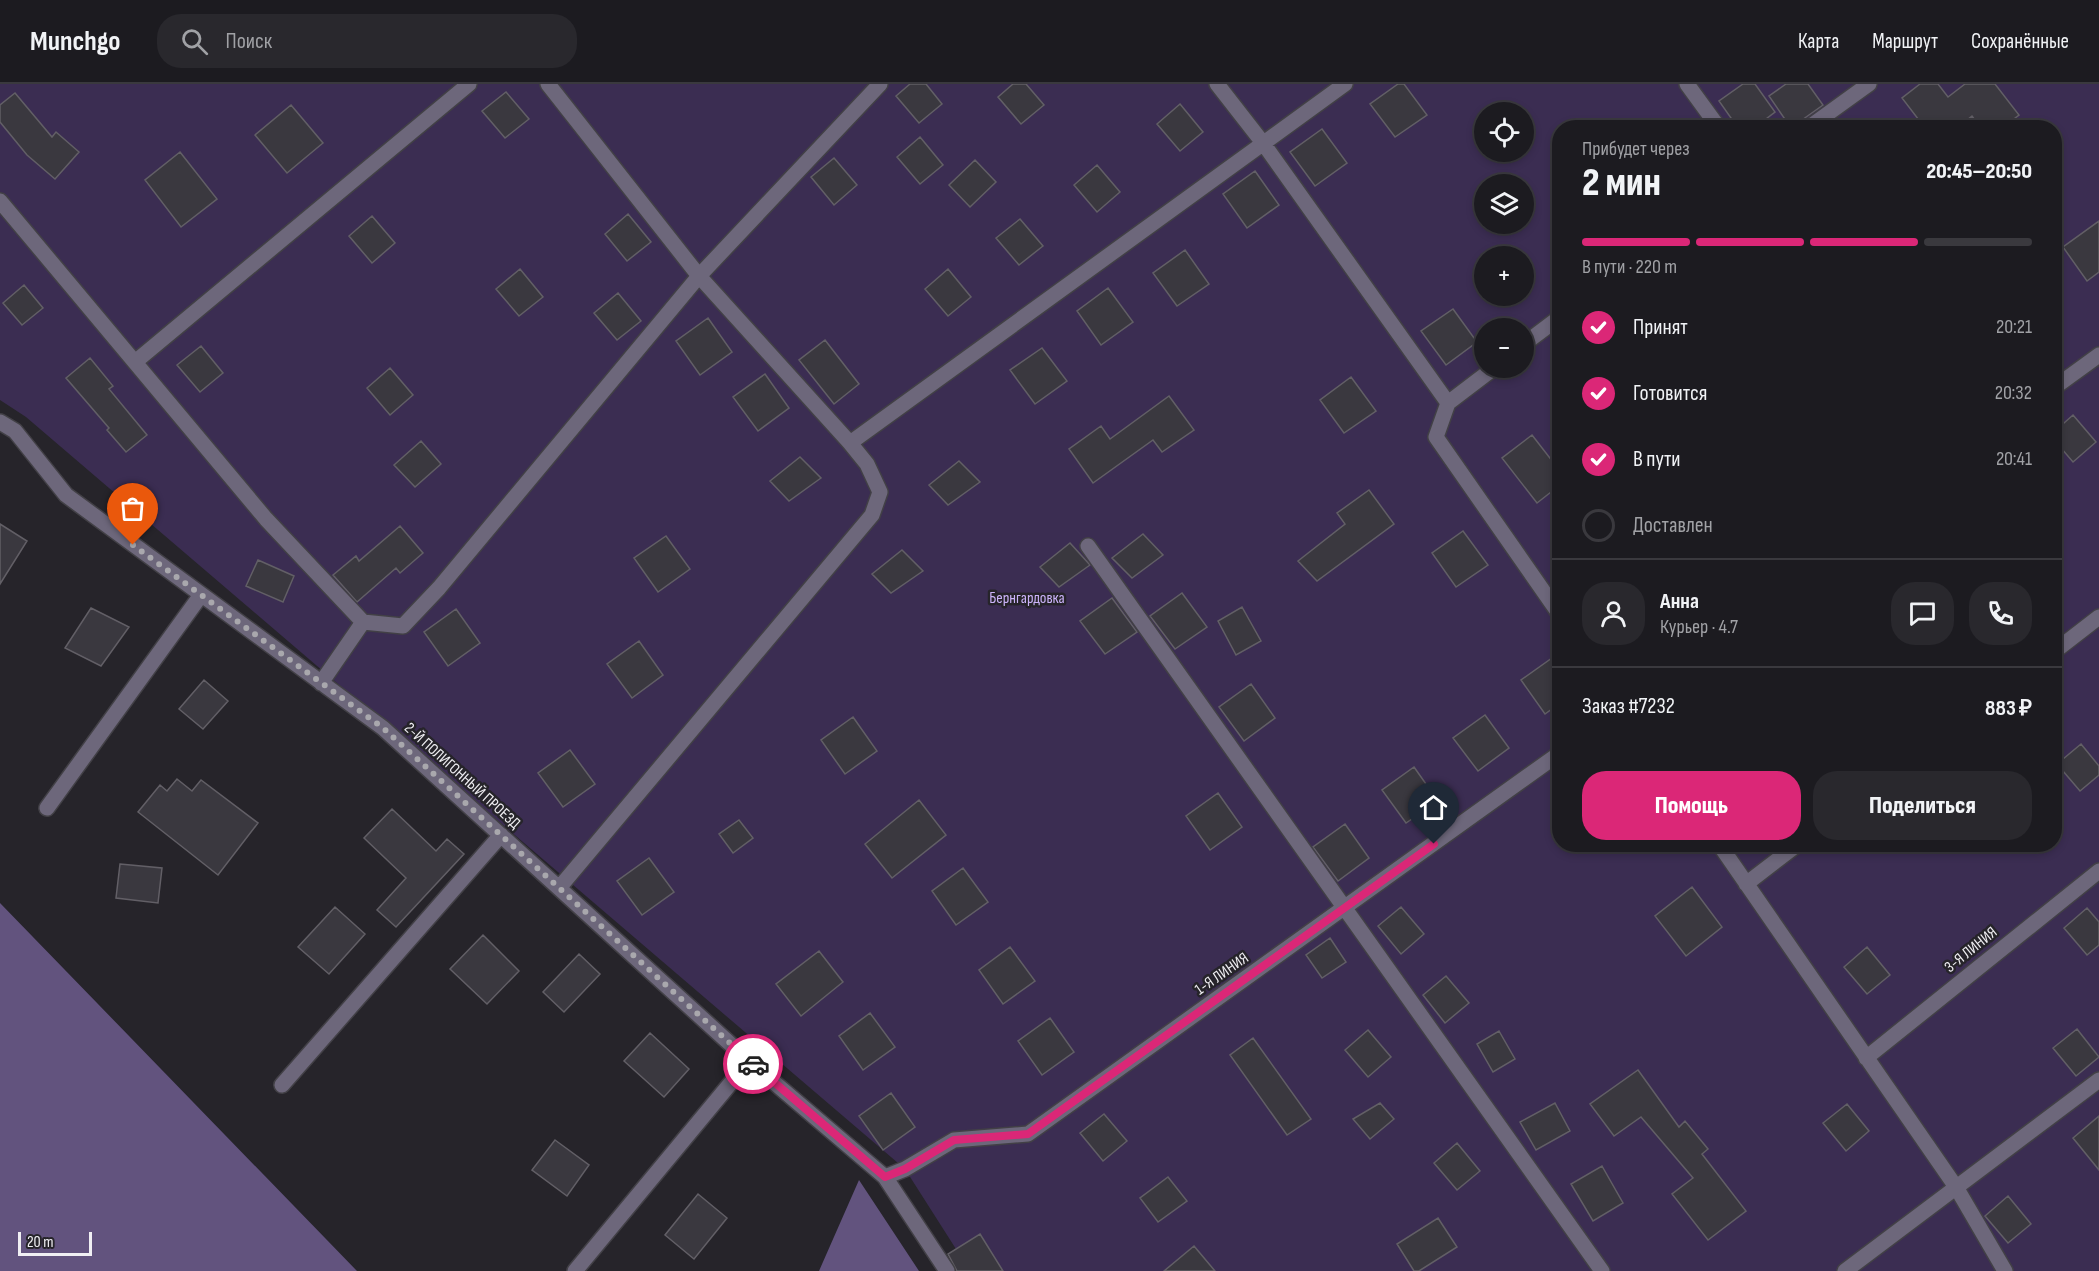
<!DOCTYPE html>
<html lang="ru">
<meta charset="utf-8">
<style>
body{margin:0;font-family:"Sofia Sans Condensed",sans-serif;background:#29282d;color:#f1f3f6;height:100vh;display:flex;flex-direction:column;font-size:22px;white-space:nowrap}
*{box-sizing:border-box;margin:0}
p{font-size:20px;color:#a0a1a5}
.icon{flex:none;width:33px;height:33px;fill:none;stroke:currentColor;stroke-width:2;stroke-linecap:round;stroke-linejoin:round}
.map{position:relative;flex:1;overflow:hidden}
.drawer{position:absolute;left:1552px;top:36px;width:510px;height:732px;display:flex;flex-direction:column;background:#1c1b20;border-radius:24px;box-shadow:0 3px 9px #0003,0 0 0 2px #3a393e}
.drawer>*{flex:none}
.fabs{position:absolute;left:1474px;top:18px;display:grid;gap:12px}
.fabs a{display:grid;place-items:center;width:60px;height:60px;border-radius:50%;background:#1c1b20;box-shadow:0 3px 9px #0003,0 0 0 2px #3a393e;font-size:30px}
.scale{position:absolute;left:18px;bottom:15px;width:74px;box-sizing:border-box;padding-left:6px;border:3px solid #f0eff3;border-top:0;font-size:16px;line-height:21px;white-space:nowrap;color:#f0eff3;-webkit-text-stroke:4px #26242a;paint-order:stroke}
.pin{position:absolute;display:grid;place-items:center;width:51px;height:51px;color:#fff;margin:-62px -26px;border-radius:50% 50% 50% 0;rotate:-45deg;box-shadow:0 0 6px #0007}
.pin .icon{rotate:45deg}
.courier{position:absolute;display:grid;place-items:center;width:60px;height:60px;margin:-30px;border:4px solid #db2777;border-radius:50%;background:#fff;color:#222;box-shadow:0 2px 8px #0007}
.summary em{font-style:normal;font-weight:800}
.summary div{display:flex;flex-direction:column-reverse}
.summary{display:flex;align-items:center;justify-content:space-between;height:102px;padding:0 30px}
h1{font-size:39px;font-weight:800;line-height:45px}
.bar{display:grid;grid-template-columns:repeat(4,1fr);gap:9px 6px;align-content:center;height:72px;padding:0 30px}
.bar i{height:8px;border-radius:4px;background:#3a393e}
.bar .active{background:#db2777}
.bar p{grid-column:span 4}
.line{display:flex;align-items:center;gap:15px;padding:0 30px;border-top:2px solid #3a393e}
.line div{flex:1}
.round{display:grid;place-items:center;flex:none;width:63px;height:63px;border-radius:24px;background:#29282d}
ol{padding:0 30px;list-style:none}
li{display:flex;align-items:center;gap:18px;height:66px}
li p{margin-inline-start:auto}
li .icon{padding:6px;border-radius:50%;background:#db2777;color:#fff;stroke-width:4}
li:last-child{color:#a0a1a5}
li i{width:33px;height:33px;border:3px solid #3a393e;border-radius:50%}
.primary-button{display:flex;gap:12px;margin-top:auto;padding:12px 30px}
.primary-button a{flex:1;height:69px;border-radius:24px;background:#db2777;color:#fff;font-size:24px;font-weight:800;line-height:69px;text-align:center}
.primary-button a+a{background:#29282d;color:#f1f3f6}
header{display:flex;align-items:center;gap:36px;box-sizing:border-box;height:84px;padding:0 30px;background:#1c1b20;border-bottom:2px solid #3a393e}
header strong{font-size:28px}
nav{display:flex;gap:33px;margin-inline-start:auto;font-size:21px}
.search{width:420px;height:54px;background:#29282d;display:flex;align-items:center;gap:15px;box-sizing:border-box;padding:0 21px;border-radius:24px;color:#a0a1a5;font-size:22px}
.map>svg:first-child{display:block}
</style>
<header>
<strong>Munchgo</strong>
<div class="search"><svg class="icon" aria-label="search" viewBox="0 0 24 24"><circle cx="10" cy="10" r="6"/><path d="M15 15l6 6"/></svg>Поиск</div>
<nav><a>Карта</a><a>Маршрут</a><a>Сохранённые</a></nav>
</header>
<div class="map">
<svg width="2099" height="1187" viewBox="0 0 2099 1187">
<rect width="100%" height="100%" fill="#26242a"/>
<path fill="#3b2d52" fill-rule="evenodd" d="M 0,0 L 2099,0 L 2099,1187 L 970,1187 L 905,1085 L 26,333 L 0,316 ZM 1485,28 L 1524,28 L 1524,68 L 1485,68 ZM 1560,44 L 2055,44 L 2055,760 L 1560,760 ZM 1485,100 L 1524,100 L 1524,140 L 1485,140 ZM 1485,172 L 1524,172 L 1524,212 L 1485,212 ZM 1485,244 L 1524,244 L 1524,284 L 1485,284 Z"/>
<path fill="#62537e" d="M 0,819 L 357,1187 L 0,1187 Z
M 859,1096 L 919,1187 L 819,1187 Z"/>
<path fill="#3a383f" stroke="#625f66" stroke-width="1.5" d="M 910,0 L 926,0 L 942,20 L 919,39 L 896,12 Z
M 1013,0 L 1026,0 L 1044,21 L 1021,40 L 998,13 Z
M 1398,0 L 1404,0 L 1427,31 L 1395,53 L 1370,20 Z
M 1743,0 L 1755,0 L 1775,28 L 1754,44 L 1738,44 L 1719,17 Z
M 1786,0 L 1808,0 L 1823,21 L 1802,36 L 1797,44 L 1791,44 L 1769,12 Z
M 1920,0 L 1938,0 L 1948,13 L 1965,0 L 1995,0 L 2019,31 L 2002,44 L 1981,44 L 1972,32 L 1957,44 L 1925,44 L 1902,14 Z
M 506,8 L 529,35 L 505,54 L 482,27 Z
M 15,9 L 52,53 L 56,48 L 79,68 L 55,95 L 27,71 L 0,38 L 0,21 Z
M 1180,20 L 1203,48 L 1180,67 L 1157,40 Z
M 291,21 L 323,59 L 287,89 L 255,51 Z
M 1322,45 L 1347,79 L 1315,102 L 1290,68 Z
M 920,53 L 943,81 L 920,100 L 897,73 Z
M 180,68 L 217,115 L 181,143 L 145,96 Z
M 834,74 L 857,101 L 834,121 L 811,93 Z
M 975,76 L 996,98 L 970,123 L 949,101 Z
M 1097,81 L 1120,108 L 1097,128 L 1074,101 Z
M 1255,87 L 1279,121 L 1247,144 L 1223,110 Z
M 628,130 L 651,158 L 627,177 L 605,150 Z
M 372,132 L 395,159 L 372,179 L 349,152 Z
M 1020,135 L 1043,162 L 1019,181 L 996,154 Z
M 2099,137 L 2099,188 L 2087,197 L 2063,163 Z
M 1185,166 L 1209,200 L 1177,222 L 1153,189 Z
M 520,185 L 543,213 L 519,232 L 496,205 Z
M 948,185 L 971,213 L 948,232 L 925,205 Z
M 24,201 L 43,224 L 22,241 L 3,219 Z
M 1108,204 L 1133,238 L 1101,261 L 1077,227 Z
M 618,209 L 641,237 L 617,256 L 594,229 Z
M 1453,225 L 1477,258 L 1446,281 L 1421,247 Z
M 708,234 L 732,268 L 700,291 L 676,257 Z
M 825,256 L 859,300 L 834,320 L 799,276 Z
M 201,262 L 223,289 L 200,308 L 177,281 Z
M 1042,264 L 1067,297 L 1035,320 L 1010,286 Z
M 90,274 L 113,302 L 109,305 L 147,351 L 126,368 L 107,346 L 109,344 L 66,294 Z
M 390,284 L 413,311 L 390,331 L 367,304 Z
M 765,290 L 789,324 L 758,347 L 733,313 Z
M 1351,293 L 1376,327 L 1344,349 L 1320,316 Z
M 1169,312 L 1194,346 L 1162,368 L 1153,356 L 1093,399 L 1069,365 L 1101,342 L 1110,355 Z
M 2073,331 L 2096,358 L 2073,378 L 2055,357 L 2055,347 Z
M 1532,351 L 1560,387 L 1560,401 L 1537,419 L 1502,374 Z
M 421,357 L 441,380 L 415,403 L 394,381 Z
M 800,373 L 821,394 L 789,417 L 770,397 Z
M 959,377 L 980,398 L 948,421 L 929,401 Z
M 1369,406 L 1394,440 L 1317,497 L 1298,477 L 1345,440 L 1337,429 Z
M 0,440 L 27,457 L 0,500 Z
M 400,442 L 423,469 L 400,489 L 396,484 L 357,518 L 333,491 L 356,472 L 359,477 Z
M 1463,447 L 1488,481 L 1456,503 L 1432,469 Z
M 1143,450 L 1163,471 L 1132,494 L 1112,474 Z
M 666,452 L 690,485 L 658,508 L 634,474 Z
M 1070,459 L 1090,481 L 1059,503 L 1040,483 Z
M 902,466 L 923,487 L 891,509 L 872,490 Z
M 258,476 L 294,492 L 283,518 L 246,502 Z
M 1182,509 L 1207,543 L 1175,565 L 1150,532 Z
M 1112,514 L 1137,548 L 1105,570 L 1080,537 Z
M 1242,523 L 1261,557 L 1236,571 L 1218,537 Z
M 91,524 L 129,543 L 101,582 L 65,564 Z
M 456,525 L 480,559 L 448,582 L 424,548 Z
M 639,557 L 663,591 L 632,614 L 607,580 Z
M 1552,574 L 1560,584 L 1560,619 L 1545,630 L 1521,596 Z
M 204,596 L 228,617 L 203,645 L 179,625 Z
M 1251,600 L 1275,634 L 1244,657 L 1219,623 Z
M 1485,631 L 1509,664 L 1478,687 L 1453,654 Z
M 853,633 L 877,667 L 845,690 L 821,656 Z
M 2081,660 L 2099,682 L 2099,691 L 2080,707 L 2057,680 Z
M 570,666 L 595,700 L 563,723 L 538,689 Z
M 1414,683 L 1438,717 L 1406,739 L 1382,706 Z
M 177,695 L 192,707 L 201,696 L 258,739 L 218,791 L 138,728 L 160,701 L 167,707 Z
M 1218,709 L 1242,743 L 1210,766 L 1186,732 Z
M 919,716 L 946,751 L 892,794 L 865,760 Z
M 392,725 L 436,767 L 447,755 L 464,770 L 396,843 L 377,826 L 406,794 L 364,754 Z
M 739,736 L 753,754 L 733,769 L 719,750 Z
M 1345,740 L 1369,774 L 1338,797 L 1313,763 Z
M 649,774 L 674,808 L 642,831 L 617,797 Z
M 120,780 L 162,784 L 158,819 L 116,814 Z
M 963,784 L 988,818 L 956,841 L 932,807 Z
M 1692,803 L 1722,843 L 1686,872 L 1655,832 Z
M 335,823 L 365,850 L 329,890 L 298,863 Z
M 1401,823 L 1424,850 L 1401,870 L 1378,842 Z
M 2087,824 L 2099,838 L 2099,861 L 2087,871 L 2064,844 Z
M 483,851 L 519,887 L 487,920 L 450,885 Z
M 1330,854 L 1346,878 L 1322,894 L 1306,871 Z
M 1010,863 L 1035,897 L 1003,920 L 979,886 Z
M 1867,863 L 1890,891 L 1867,910 L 1844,883 Z
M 819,867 L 843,898 L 801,932 L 776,900 Z
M 579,870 L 600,890 L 564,928 L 543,908 Z
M 1446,892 L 1469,919 L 1445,939 L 1423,911 Z
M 870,929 L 895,963 L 863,986 L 839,952 Z
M 1050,934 L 1074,968 L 1042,991 L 1018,957 Z
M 2077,945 L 2099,973 L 2076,992 L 2053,964 Z
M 1368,946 L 1391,973 L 1368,993 L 1345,966 Z
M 1499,947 L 1515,975 L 1493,988 L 1477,960 Z
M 650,949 L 689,985 L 664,1013 L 624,977 Z
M 1253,954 L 1311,1035 L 1287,1051 L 1230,971 Z
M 1638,986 L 1679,1043 L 1685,1037 L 1708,1065 L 1702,1070 L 1746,1127 L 1708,1156 L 1672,1110 L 1693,1094 L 1641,1033 L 1614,1052 L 1590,1020 Z
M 891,1009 L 915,1043 L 883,1066 L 859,1032 Z
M 1380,1019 L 1394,1035 L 1370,1055 L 1353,1035 Z
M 1555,1019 L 1570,1047 L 1536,1066 L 1520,1038 Z
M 1847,1020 L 1869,1047 L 1846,1067 L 1823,1039 Z
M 1104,1030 L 1127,1057 L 1103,1077 L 1080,1049 Z
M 2099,1032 L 2099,1086 L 2073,1054 Z
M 555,1056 L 589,1081 L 567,1112 L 532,1086 Z
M 1457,1059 L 1480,1087 L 1457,1106 L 1434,1079 Z
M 1602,1082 L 1623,1119 L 1593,1137 L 1571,1100 Z
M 1168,1093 L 1187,1117 L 1158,1138 L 1140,1114 Z
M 698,1110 L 727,1134 L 694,1175 L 665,1151 Z
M 2008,1112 L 2031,1140 L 2008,1159 L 1985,1132 Z
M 1438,1134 L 1457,1163 L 1419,1187 L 1414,1187 L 1397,1160 Z
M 980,1150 L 1003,1187 L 957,1187 L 948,1170 Z
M 1194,1162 L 1215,1187 L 1164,1187 Z"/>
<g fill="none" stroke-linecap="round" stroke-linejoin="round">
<g stroke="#424046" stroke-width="18">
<path id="minor" d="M 548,0 L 699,192 L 850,359 L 867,380 L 880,408 L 872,431 L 559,804
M 1217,0 L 1263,59 L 1448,319
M 1687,0 L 1719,44
M 1808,44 L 1869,0
M 0,117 L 266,435 L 363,538 L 403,542 L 439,504 L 699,192 L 880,0
M 1524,260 L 1560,233
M 135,278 L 469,0
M 1494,284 L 1448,319 L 1436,353 L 1560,531
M 2055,303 L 2099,271
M 0,338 L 15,347 L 66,411 L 383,644 L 749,977 L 885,1093 L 947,1187
M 850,359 L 1345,0
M 1088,462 L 1602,1187
M 2055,567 L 2099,533
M 321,599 L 363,538
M 47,724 L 201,511
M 1719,760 L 1956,1103 L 2005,1187
M 1746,800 L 1798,760
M 1866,974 L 2099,787
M 282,1001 L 501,751
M 885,1093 L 905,1085 L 954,1056 L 1028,1050 L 1560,669
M 575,1187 L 749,977
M 1845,1187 L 2099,996"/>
</g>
<use href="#minor" stroke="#6d677b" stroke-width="15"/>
</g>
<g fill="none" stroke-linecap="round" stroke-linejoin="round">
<path stroke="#a9a8ad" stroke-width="6" stroke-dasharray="0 10.8" d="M 133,461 L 383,644 L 753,980"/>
<path stroke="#db2777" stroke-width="8" d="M 753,980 L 885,1093 L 905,1085 L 954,1056 L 1028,1050 L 1434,760"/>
</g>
<g text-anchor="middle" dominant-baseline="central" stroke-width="5" stroke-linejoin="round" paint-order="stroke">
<g font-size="16" fill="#cbb3f9" stroke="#26242a">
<text x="1027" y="514">Бернгардовка</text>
</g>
<g font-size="16" fill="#f0eff3" stroke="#26242a">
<text transform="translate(462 692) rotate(42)">2-Й ПОЛИГОННЫЙ ПРОЕЗД</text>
<text transform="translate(1971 866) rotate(-39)">3-Я ЛИНИЯ</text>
<text transform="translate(1222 890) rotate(-35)">1-Я ЛИНИЯ</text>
</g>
</g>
</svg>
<div class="fabs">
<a><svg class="icon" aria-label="locate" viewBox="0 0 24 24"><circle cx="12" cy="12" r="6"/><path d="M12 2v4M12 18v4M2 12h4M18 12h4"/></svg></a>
<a><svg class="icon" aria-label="layers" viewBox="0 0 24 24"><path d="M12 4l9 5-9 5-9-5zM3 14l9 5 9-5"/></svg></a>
<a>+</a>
<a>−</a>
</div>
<div class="scale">20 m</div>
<div class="pin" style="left:133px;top:461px;background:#ea580c"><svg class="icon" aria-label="bag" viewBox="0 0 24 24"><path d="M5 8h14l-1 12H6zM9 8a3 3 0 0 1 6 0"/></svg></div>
<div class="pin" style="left:1434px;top:760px;background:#1f2937"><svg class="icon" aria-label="home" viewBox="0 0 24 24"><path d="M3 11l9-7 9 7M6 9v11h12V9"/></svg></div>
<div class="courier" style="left:753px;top:980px"><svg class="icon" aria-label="car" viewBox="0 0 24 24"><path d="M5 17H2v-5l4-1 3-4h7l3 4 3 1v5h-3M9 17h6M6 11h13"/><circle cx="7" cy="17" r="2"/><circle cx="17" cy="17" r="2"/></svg></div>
<section class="drawer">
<div class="summary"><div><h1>2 мин</h1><p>Прибудет через</p></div><em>20:45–20:50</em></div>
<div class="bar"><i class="active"></i><i class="active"></i><i class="active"></i><i></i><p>В пути · 220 m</p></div>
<ol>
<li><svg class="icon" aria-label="check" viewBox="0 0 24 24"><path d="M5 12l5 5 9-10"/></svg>Принят<p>20:21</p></li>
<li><svg class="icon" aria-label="check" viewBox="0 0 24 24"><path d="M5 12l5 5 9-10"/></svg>Готовится<p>20:32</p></li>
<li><svg class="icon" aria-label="check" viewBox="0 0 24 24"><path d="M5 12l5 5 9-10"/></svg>В пути<p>20:41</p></li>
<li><i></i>Доставлен</li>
</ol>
<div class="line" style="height:108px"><a class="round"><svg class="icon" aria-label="person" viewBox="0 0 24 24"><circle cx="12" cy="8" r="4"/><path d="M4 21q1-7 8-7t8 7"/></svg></a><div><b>Анна</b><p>Курьер · 4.7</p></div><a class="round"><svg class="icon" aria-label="chat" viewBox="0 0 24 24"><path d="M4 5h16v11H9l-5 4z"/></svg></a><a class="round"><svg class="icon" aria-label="phone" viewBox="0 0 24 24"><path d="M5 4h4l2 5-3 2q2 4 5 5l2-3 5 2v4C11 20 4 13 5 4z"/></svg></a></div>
<div class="line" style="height:78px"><div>Заказ #7232</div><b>883 ₽</b></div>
<div class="primary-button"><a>Помощь</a><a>Поделиться</a></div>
</section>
</div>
